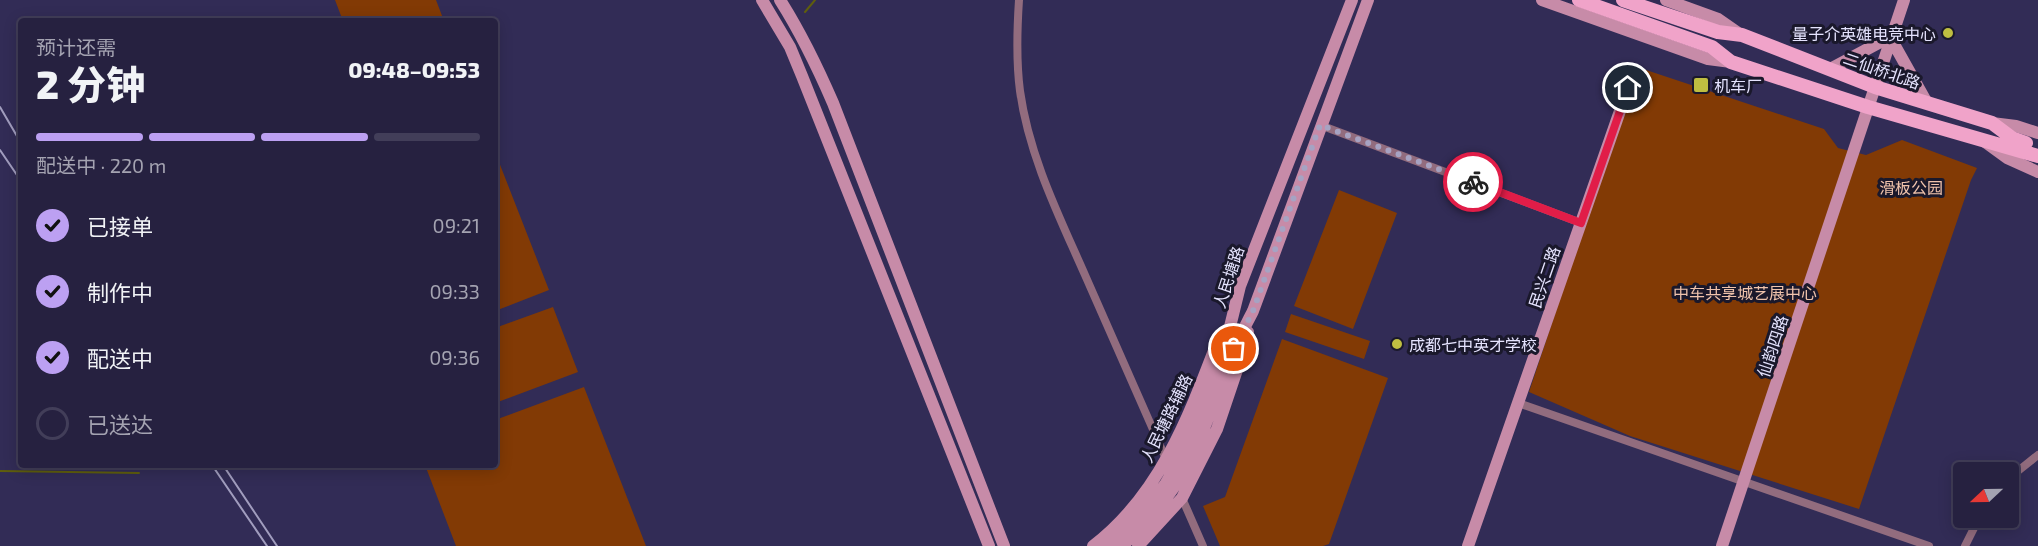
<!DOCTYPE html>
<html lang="zh">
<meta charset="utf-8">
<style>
body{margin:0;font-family:"Exo 2","Noto Sans SC",sans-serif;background:#2e2947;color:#f1f3f6;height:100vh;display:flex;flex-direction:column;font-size:22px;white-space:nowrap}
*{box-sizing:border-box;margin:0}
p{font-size:20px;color:#a4a3b1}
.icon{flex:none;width:33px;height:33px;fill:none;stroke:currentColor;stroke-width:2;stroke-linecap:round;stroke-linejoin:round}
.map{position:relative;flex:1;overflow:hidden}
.panel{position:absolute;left:18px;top:18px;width:480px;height:450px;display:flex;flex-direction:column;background:#262140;border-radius:6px;box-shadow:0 3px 15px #0003,0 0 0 2px #423e59}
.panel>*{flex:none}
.needle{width:39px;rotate:248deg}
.controls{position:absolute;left:1953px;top:462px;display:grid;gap:12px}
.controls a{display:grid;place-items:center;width:66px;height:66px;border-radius:6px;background:#262140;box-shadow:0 3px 15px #0003,0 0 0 2px #423e59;font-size:30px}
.pin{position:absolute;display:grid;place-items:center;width:51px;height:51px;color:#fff;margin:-26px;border:3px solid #fff;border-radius:50%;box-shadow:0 2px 6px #0007}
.courier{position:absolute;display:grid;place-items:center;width:60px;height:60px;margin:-30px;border:4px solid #e11d48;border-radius:50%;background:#fff;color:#222;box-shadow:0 2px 8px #0007}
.head em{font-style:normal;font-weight:800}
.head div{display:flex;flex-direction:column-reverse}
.head{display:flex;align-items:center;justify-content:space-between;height:102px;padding:0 18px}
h1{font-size:39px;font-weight:800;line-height:45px}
.bar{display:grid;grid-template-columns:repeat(4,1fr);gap:9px 6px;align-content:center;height:72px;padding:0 18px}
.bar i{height:8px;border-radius:4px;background:#423e59}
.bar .selected{background:#bca0f2}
.bar p{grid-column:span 4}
ol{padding:0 18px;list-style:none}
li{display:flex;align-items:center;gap:18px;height:66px}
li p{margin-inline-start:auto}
li .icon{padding:6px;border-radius:50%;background:#bca0f2;color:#111;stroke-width:4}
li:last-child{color:#a4a3b1}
li i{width:33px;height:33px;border:3px solid #423e59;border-radius:50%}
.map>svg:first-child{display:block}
</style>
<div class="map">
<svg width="2038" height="546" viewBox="0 0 2038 546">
<rect width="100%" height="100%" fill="#322c56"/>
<path fill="#823a05" d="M 335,0 L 436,0 L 444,21 L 343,21 Z
M 1637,67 L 1824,129 L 1838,148 L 1866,155 L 1902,140 L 1977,168 L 1971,180 L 1859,509 L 1630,436 L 1529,392 Z
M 495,152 L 549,290 L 495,311 Z
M 1339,190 L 1397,213 L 1353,329 L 1294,306 Z
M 553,307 L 578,372 L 495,403 L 495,328 Z
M 1291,314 L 1370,341 L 1364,359 L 1285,332 Z
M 1282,339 L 1388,378 L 1329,544 L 1323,546 L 1220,546 L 1203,506 L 1225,497 Z
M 584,387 L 646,546 L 456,546 L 425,465 L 495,465 L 495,420 Z"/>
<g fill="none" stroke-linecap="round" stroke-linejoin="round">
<path stroke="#5f5e0d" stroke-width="2" d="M 805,12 L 815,0
M 0,471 L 139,473"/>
<path stroke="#926c7e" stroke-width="8" d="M 1019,0 C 1017,30 1016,61 1020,91 C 1029,156 1059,216 1085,275 C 1112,337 1139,398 1166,459
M 1320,125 L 1581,223
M 1518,403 L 1929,546
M 2008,479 L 2038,455
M 1182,498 L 1203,546
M 1965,546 L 1979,518"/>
<path stroke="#c78ba8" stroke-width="12" d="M 762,0 L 790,47 L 802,76 L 989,546
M 780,0 C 801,33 817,66 833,103 L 1004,546
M 1542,0 L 1708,59 L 1731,62
M 1666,0 L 1718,19 L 1741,35
M 1830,69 L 1890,37 L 1927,103
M 1992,123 L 2016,126 L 2038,133
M 1985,142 L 2007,158 L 2038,172
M 1093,546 C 1160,495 1189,416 1218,340
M 1108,546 L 1152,502 L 1166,483 L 1178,462 L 1201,412 L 1227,339 L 1240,286 L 1352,0
M 1122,546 C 1147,523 1169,498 1186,468 C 1207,430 1217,388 1235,348 C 1240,335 1247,323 1253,311 L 1368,0
M 1138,546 L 1182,498 L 1217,429 L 1243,352 L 1248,332
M 1468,546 L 1628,88
M 1722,546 L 1904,0"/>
<path stroke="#f0a3c9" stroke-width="14" d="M 1579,0 L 1712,47 L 1731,62 L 1868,107 L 2038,156
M 1623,0 L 1718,32 L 1742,35 L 1875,87 L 1992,123 L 2012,138 L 2026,143"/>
<path stroke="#a19dbe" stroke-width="2" d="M 0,107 L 21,143
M 0,150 L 21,181
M 212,465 L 267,546
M 223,465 L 277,546"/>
</g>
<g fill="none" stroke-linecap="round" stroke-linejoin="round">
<path stroke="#a6a3c3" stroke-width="6" stroke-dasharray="0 10.8" d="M 1234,349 L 1253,311 L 1320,125 L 1473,182"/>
<path stroke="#e11d48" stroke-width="8" d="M 1473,182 L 1581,223 L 1628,88"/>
</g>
<g fill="#bfbe41" stroke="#1a182b" stroke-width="2">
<circle cx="1948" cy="33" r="6"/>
<rect x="1693" y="77" width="16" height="16" rx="3"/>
<circle cx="1397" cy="344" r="6"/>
</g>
<g text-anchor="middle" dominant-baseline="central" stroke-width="6" stroke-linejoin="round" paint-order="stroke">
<g font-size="16" fill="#e5e3fe" stroke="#1a182b" text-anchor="start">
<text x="1936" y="33" text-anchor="end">量子介英雄电竞中心</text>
<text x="1714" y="85">机车厂</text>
<text x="1409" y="344">成都七中英才学校</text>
</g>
<g font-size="16" fill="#e5e3fe" stroke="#1a182b">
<text transform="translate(1882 70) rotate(19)">二仙桥北路</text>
<text transform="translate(1228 277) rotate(-72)">人民塘路</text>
<text transform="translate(1544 277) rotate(-71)">民兴二路</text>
<text transform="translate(1772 346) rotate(-72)">仙韵四路</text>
<text transform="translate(1166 418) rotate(-64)">人民塘路辅路</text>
</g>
<g font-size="16" fill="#f0c3ac" stroke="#1a182b">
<text x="1911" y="187">滑板公园</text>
<text x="1745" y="292">中车共享城艺展中心</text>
</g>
</g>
</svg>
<div class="controls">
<a><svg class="needle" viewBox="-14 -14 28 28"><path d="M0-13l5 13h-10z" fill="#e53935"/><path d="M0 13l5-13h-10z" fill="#a4a3b1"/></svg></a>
</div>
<div class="pin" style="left:1234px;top:349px;background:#ea580c"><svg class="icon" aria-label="bag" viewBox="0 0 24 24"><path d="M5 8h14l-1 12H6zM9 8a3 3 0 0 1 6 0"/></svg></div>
<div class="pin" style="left:1628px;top:88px;background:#1f2937"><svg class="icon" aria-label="home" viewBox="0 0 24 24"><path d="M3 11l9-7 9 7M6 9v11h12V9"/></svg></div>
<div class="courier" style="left:1473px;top:182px"><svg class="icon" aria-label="bike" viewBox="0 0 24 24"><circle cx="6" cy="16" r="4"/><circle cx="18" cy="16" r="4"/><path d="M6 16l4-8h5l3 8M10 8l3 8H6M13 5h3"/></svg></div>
<section class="panel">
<div class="head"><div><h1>2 分钟</h1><p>预计还需</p></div><em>09:48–09:53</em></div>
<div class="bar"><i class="selected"></i><i class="selected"></i><i class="selected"></i><i></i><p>配送中 · 220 m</p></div>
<ol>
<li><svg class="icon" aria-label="check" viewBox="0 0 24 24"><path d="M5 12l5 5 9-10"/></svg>已接单<p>09:21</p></li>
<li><svg class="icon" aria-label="check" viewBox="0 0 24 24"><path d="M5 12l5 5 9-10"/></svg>制作中<p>09:33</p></li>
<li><svg class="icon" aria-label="check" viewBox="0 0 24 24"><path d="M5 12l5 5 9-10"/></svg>配送中<p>09:36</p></li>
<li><i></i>已送达</li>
</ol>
</section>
</div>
